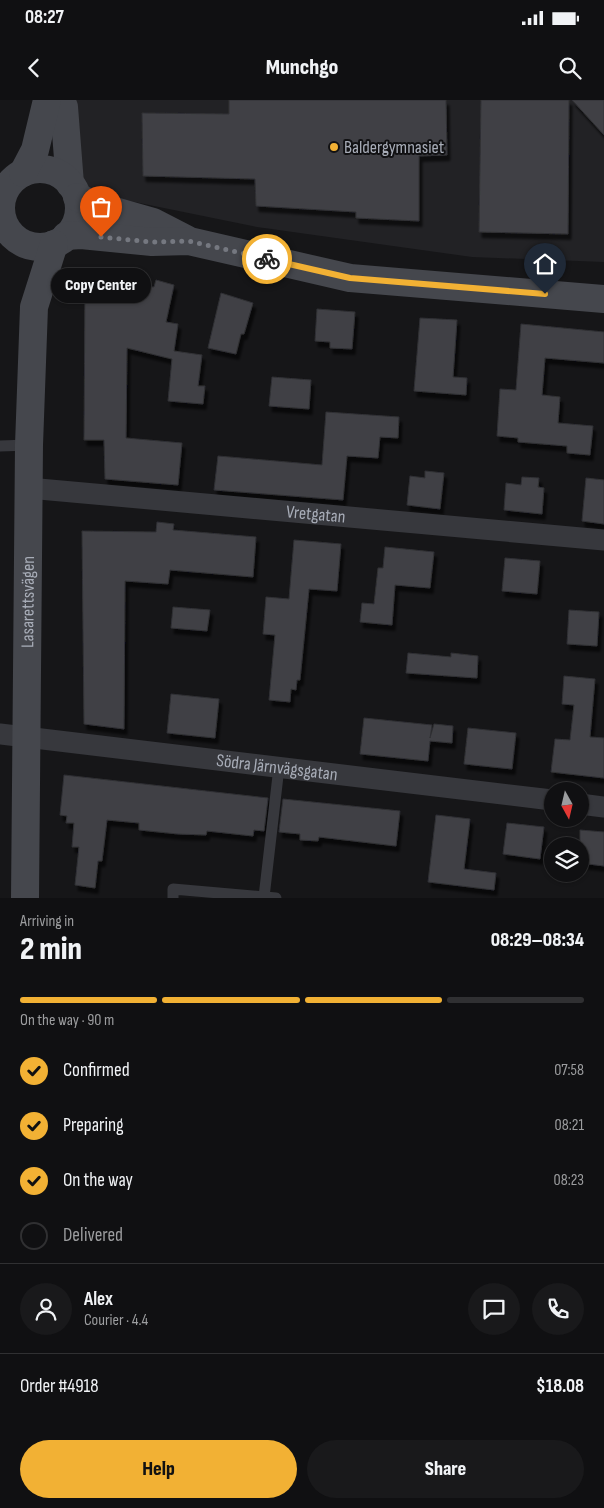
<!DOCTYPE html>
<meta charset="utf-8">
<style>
body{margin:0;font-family:"Sofia Sans Condensed",sans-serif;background:#19191b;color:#f1f3f6;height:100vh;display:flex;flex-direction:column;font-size:19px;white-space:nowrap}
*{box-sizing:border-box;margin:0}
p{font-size:16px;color:#9c9d9f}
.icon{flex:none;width:28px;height:28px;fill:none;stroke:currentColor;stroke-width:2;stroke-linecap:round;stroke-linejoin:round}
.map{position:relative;height:798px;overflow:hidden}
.side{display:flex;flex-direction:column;background:#101012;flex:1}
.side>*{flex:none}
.needle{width:32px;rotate:172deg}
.buttons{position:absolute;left:544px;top:682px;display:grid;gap:10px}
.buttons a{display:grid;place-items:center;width:45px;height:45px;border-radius:50%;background:#101012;box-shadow:0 1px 4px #0004,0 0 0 1px #303032;font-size:25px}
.pin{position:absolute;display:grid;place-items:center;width:42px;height:42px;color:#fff;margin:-51px -21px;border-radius:50% 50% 50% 0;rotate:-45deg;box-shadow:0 0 5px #0007}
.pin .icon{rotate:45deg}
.courier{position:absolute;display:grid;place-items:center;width:50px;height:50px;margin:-25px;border:4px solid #f2b134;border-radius:50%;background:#fff;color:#222;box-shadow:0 1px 6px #0007}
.bubble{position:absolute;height:35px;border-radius:18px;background:#101012;box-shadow:0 1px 4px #0004,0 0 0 1px #303032;font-size:16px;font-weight:800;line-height:35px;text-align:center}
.summary em{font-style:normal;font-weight:800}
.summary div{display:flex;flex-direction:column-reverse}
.summary{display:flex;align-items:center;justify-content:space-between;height:85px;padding:0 20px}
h1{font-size:32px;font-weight:800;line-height:38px}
.bar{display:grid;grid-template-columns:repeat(4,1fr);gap:8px 5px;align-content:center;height:60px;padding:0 20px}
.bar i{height:6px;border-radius:4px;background:#303032}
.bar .selected{background:#f2b134}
.bar p{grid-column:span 4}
.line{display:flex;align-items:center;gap:12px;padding:0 20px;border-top:1px solid #303032}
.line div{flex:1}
.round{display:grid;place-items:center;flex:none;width:52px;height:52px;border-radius:26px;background:#19191b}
ol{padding:0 20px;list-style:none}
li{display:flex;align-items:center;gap:15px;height:55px}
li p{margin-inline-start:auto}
li .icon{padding:5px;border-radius:50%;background:#f2b134;color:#111;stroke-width:4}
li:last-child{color:#9c9d9f}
li i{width:28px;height:28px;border:2px solid #303032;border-radius:50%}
.button{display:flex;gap:10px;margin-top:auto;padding:10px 20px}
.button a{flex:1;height:58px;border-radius:30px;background:#f2b134;color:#111;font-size:20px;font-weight:800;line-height:58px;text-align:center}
.button a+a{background:#19191b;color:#f1f3f6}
.status{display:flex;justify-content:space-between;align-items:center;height:35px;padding:0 25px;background:#101012;direction:ltr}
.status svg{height:14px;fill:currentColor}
header{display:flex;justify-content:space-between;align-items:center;height:65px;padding:0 20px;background:#101012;font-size:22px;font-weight:800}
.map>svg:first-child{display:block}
</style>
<div class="status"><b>08:27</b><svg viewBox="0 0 49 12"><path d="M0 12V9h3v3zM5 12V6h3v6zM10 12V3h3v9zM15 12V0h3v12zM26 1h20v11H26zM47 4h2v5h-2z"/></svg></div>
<header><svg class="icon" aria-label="back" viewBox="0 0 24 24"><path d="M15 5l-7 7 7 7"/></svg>Munchgo<svg class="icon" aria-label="search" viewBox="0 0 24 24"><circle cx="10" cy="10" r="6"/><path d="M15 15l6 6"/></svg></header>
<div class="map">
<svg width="604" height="798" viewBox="0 0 604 798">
<defs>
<filter id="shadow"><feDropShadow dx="3" dy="5.5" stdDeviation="1" flood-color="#0009"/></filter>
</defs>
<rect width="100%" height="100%" fill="#161618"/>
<path fill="#222225" d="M 74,0 L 604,0 L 604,162 L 472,157 L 257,127 L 56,86 L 74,8 Z"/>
<path fill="#404145" stroke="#303034" filter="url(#shadow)" d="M 229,0 L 446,0 L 447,55 L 419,56 L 419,121 L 356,118 L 356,112 L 256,106 L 255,79 L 143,76 L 142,13 L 229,14 Z
M 481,0 L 569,0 L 568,134 L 479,132 Z
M 572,0 L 604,0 L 604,35 Z
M 156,180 L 174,185 L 166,222 L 178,224 L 174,251 L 202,255 L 198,286 L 205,286 L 203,304 L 168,301 L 172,259 L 127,248 L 126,338 L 182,343 L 178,385 L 105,379 L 104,340 L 84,340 L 85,186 L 154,187 Z
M 221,193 L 253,203 L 244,234 L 241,234 L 236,254 L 208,248 Z
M 317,209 L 355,212 L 352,249 L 330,248 L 330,242 L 315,241 Z
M 420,218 L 457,220 L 453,277 L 467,278 L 466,295 L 414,291 Z
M 521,224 L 604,232 L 604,263 L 545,258 L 542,295 L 560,297 L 558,323 L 593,326 L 590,355 L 567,353 L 567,346 L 518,342 L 518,338 L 497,336 L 500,289 L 516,290 Z
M 272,277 L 311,280 L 309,309 L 269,306 Z
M 326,312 L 399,317 L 398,338 L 380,337 L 378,358 L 347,356 L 343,400 L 214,390 L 218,356 L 322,365 Z
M 425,371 L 444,373 L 440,409 L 407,405 L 410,376 L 425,378 Z
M 522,377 L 539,378 L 538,387 L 544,388 L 542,414 L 504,410 L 506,383 L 521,385 Z
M 586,378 L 604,380 L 604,424 L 582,421 Z
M 157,422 L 174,424 L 173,430 L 256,437 L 253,477 L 170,470 L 168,484 L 125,481 L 124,629 L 84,624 L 82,431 L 156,432 Z
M 294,440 L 341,444 L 337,491 L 309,489 L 300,580 L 297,580 L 296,590 L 291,589 L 290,602 L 269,600 L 275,535 L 263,534 L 266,497 L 289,499 Z
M 385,447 L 434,452 L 430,488 L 395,485 L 392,525 L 360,522 L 362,503 L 374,504 L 378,468 L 383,468 Z
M 505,458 L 540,461 L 537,494 L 502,491 Z
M 173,507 L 210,510 L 207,531 L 171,528 Z
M 569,510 L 599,512 L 597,546 L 567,544 Z
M 408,553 L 451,557 L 451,553 L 478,556 L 477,578 L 406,573 Z
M 564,576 L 595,579 L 590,637 L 604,638 L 604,678 L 551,672 L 555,639 L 570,640 L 574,605 L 562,604 Z
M 171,594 L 219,599 L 215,638 L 167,633 Z
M 364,618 L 432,625 L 430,638 L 434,624 L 453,626 L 452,643 L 430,641 L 428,661 L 360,654 Z
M 468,628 L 516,633 L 512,669 L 464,664 Z
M 64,675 L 268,698 L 264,731 L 254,730 L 253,736 L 207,731 L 206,735 L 178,734 L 139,730 L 139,723 L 107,720 L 102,761 L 98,761 L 95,788 L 75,785 L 79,747 L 72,747 L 74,723 L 66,723 L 67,716 L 60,715 Z
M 283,699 L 400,711 L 396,746 L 319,737 L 318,741 L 300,740 L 300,734 L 279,732 Z
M 436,715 L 470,719 L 464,769 L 496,773 L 494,790 L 428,782 Z
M 507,723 L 544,727 L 540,759 L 503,754 Z
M 580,730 L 604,732 L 604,766 L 580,763 Z"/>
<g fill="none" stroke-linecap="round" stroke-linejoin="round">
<path stroke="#37383d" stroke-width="11" d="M 0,346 L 29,345
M 264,797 L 279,667
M 173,798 L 173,789 L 276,798"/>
<g stroke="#37383d" stroke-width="21">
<path id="s1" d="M 28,388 L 604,440"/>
<path id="s2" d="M 0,634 L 552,700"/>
<path d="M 580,704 L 604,707"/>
</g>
<g stroke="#45474d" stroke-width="28">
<path d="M 61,0 L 64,7 L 70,84"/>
<circle cx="40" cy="108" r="39"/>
<path d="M 23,73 L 35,50 L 47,0"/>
<path d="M 77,97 L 97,106 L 153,122 L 186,139"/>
<path d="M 66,136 L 81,135 L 152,142 L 189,141 L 350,178 L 604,199"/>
<path id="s3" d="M 25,798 L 29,345 L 34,207 L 54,144"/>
</g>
</g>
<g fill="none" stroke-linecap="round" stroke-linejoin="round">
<path stroke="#757880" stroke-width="5" stroke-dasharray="0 9" d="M 101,137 L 152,142 L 189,141 L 267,159"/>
<path stroke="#f2b134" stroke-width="6" d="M 267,159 L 350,178 L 545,194"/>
</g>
<circle fill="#f2b134" stroke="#111113" stroke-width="2" cx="334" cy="47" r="5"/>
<g text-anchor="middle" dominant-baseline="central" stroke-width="4" stroke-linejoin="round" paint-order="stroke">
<g font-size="18" fill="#a8adb8" stroke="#111113" text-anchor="start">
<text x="344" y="47">Baldergymnasiet</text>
</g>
<g font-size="18" fill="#a8adb8" stroke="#111113">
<text stroke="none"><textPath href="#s1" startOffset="289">Vretgatan</textPath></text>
<text stroke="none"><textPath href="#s3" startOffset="296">Lasarettsvägen</textPath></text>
<text stroke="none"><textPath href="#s2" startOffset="279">Södra Järnvägsgatan</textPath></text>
</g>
</g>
</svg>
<div class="buttons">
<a><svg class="needle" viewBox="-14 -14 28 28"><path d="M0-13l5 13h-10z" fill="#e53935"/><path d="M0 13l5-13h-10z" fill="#9c9d9f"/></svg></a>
<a><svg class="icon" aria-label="layers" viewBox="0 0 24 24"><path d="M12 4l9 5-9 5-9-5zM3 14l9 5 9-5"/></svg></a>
</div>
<div class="pin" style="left:101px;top:137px;background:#ea580c"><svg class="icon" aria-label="bag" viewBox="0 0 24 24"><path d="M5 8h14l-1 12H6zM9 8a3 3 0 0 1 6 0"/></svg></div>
<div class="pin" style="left:545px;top:194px;background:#1f2937"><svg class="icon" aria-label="home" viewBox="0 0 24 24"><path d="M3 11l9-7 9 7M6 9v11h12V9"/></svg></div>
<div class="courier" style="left:267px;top:159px"><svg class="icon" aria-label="bike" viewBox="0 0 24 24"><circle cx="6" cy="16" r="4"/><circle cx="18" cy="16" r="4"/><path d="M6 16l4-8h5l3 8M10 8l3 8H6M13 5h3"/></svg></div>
<div class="bubble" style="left:51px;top:168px;width:100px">Copy Center</div>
</div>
<section class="side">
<div class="summary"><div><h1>2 min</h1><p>Arriving in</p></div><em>08:29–08:34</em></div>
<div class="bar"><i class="selected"></i><i class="selected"></i><i class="selected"></i><i></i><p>On the way · 90 m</p></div>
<ol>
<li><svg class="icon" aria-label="check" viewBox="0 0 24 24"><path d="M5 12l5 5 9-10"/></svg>Confirmed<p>07:58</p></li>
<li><svg class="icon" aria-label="check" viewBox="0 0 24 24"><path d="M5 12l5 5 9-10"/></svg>Preparing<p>08:21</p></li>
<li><svg class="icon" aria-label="check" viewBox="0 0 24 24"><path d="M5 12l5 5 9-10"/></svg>On the way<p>08:23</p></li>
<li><i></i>Delivered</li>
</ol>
<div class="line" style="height:90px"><a class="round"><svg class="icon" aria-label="person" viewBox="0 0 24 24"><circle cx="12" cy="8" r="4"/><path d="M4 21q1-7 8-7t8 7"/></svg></a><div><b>Alex</b><p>Courier · 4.4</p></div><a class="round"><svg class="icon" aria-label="chat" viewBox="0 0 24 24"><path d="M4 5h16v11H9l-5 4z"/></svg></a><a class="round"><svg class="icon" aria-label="phone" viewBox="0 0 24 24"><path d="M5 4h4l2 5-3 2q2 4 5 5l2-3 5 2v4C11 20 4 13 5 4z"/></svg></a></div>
<div class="line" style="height:65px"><div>Order #4918</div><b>$18.08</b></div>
<div class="button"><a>Help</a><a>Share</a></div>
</section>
